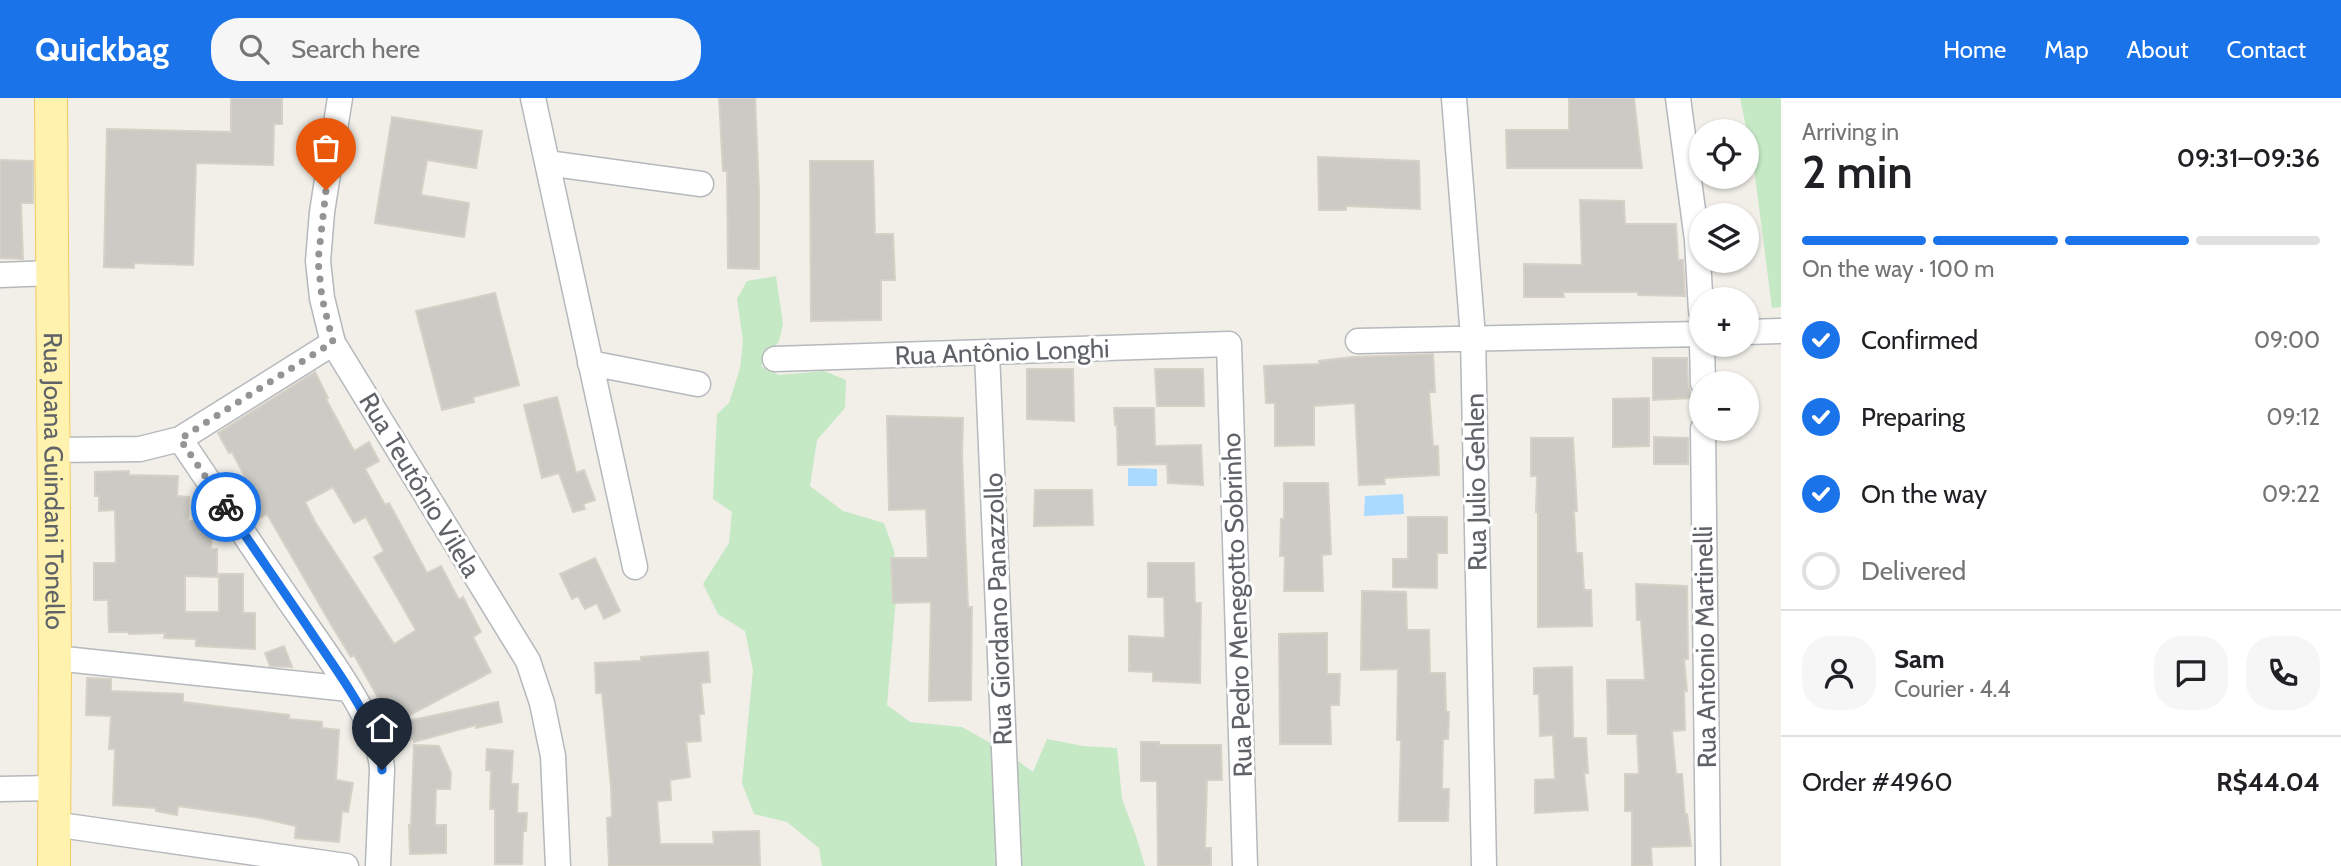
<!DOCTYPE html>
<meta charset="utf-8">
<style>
body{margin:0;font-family:Cabin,sans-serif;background:#f6f6f6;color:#202124;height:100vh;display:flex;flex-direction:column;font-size:26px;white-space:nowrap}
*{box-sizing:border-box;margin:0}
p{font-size:23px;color:#757577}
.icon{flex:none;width:38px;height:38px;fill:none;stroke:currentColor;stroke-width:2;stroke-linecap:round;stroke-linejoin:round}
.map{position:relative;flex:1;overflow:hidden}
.side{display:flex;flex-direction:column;background:#fff;width:560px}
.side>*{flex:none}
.controls{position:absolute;left:1689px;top:21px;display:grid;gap:14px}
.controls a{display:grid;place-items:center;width:70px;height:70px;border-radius:50%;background:#fff;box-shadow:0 2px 5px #0004;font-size:35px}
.pin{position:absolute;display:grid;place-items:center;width:60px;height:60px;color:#fff;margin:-72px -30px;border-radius:50% 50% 50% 0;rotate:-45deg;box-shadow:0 0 7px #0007}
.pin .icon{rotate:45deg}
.courier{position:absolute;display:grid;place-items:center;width:70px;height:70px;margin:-35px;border:5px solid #1a73e8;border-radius:50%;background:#fff;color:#222;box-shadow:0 2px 9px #0007}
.head em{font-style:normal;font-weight:600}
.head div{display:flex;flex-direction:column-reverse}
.head{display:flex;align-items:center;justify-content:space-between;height:119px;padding:0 21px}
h1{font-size:46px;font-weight:600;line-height:52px}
.bar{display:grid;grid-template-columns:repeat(4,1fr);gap:10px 7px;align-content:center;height:84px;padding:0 21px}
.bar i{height:9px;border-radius:5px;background:#e0e0e0}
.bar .selected{background:#1a73e8}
.bar p{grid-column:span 4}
.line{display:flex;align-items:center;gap:18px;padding:0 21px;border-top:2px solid #e0e0e0}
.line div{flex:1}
.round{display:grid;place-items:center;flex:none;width:74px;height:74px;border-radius:28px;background:#f6f6f6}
ol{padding:0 21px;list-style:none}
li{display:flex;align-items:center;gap:21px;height:77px}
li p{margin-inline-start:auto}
li .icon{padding:7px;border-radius:50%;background:#1a73e8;color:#fff;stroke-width:4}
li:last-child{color:#757577}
li i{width:38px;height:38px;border:4px solid #e0e0e0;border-radius:50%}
header{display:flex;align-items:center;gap:42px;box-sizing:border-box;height:98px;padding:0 35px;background:#1a73e8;color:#fff}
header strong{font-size:33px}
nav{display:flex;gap:38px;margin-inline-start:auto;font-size:24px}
.search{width:490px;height:63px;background:#f6f6f6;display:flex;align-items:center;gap:18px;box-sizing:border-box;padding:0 24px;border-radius:28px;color:#757577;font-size:26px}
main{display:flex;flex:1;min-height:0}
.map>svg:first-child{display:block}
</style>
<header>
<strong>Quickbag</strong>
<div class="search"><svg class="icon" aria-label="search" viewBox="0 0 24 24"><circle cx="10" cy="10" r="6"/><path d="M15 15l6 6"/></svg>Search here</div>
<nav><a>Home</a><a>Map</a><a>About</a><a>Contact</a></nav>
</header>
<main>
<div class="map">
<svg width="1781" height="768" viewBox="0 0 1781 768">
<rect width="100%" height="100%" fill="#f1efe8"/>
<path fill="#c5e8c5" d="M 1740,0 L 1781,0 L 1781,209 L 1772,210 L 1753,62 Z
M 776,178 L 783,226 L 779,243 L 761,268 L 779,277 L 824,273 L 846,282 L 845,310 L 817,342 L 810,388 L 843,413 L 884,425 L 894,453 L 897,488 L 887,607 L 910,624 L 962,629 L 1003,652 L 1033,674 L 1047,641 L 1083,648 L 1117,650 L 1122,701 L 1136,738 L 1145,768 L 822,768 L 819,750 L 787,724 L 754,716 L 742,685 L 753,572 L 745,533 L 718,516 L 703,486 L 729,445 L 732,414 L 713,401 L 717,316 L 729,305 L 740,270 L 743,243 L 737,201 L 747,183 Z"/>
<path fill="#aadaff" d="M 1128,370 L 1157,371 L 1157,388 L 1128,388 Z
M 1403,396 L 1404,416 L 1364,418 L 1365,398 Z"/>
<path fill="#cccac5" stroke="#d6d1c6" stroke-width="2" fill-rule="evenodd" d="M 231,0 L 282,0 L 282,26 L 274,26 L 273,67 L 196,65 L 193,167 L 134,165 L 134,170 L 104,169 L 107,31 L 231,34 Z
M 719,0 L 755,0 L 759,93 L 759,171 L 728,170 L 727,73 L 723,73 Z
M 1569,0 L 1634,0 L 1642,70 L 1507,70 L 1506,32 L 1569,32 Z
M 392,19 L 482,33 L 476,70 L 427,62 L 421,97 L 469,105 L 464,139 L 375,125 Z
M 1318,59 L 1419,63 L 1420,111 L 1346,108 L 1346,112 L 1319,112 Z
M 0,62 L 33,63 L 33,105 L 21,105 L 23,161 L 0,160 Z
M 810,63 L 873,63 L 875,136 L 893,136 L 895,182 L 881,182 L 881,222 L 811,223 Z
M 1580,102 L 1624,103 L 1625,126 L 1676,126 L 1678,162 L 1683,162 L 1685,198 L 1638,197 L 1638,194 L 1563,194 L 1564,199 L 1524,199 L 1524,166 L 1582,167 Z
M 495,195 L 519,287 L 473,299 L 474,304 L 442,312 L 416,213 Z
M 1433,256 L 1435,294 L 1429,294 L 1433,348 L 1438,348 L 1439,377 L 1384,380 L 1385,386 L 1359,387 L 1355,305 L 1314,308 L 1314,347 L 1275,348 L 1275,305 L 1266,305 L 1264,268 L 1319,266 L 1319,263 L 1353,259 Z
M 1653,260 L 1687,260 L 1688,285 L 1692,300 L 1653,302 Z
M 1027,271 L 1073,271 L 1074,323 L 1027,321 Z
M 1155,271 L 1203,271 L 1204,308 L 1157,308 Z
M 315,274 L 328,300 L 326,301 L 354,353 L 369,344 L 379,363 L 365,371 L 385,407 L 389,405 L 427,475 L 441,468 L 459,502 L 463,499 L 481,534 L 473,539 L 491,574 L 393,626 L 354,557 L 351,559 L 332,528 L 267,416 L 257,421 L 248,404 L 256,400 L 232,354 L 229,355 L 218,335 ZM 333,389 L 354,425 L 366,419 L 384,453 L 374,459 L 416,532 L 394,546 L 315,424 L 305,404 Z
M 557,299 L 576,375 L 584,372 L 595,402 L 583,406 L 585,411 L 573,414 L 559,375 L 542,380 L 524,307 Z
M 1649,300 L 1649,348 L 1613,349 L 1613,301 Z
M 1114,310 L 1154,310 L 1155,348 L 1201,347 L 1203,387 L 1168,385 L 1167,366 L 1118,367 L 1117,327 L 1115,327 Z
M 887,318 L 963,320 L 962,357 L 968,509 L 972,509 L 971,602 L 929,603 L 931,504 L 893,505 L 891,460 L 928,460 L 926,411 L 889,412 Z
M 1654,339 L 1688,340 L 1688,366 L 1654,366 Z
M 1531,340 L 1573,340 L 1577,413 L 1574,413 L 1576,455 L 1582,455 L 1584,492 L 1591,492 L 1592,528 L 1538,529 L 1538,414 L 1536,414 L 1537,378 L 1531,378 Z
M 129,373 L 129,377 L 178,378 L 177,398 L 189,399 L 188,423 L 197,423 L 196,427 L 212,428 L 211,451 L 217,451 L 217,479 L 185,478 L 185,514 L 219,514 L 219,476 L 243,476 L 243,515 L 255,515 L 255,551 L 196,548 L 196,541 L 164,540 L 165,535 L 129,536 L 129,534 L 109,534 L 108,502 L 94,502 L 94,465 L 116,465 L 115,412 L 99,413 L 99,398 L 95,398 L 95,374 Z
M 1284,385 L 1328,385 L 1331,456 L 1322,457 L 1323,493 L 1284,493 L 1285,458 L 1280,458 L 1281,421 L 1284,421 Z
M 1035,392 L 1092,392 L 1093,427 L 1034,428 Z
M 1408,419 L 1447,419 L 1447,455 L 1437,455 L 1437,490 L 1393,489 L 1393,461 L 1408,461 Z
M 595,460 L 620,513 L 604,521 L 597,505 L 585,511 L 578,498 L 572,501 L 560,476 Z
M 1148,465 L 1194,465 L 1195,505 L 1201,505 L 1200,585 L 1153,583 L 1153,574 L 1129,573 L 1129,538 L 1165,540 L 1164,499 L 1148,499 Z
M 1636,486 L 1687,488 L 1688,561 L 1684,561 L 1687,593 L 1684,593 L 1685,632 L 1672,633 L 1676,676 L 1682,676 L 1685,716 L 1687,716 L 1691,748 L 1651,749 L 1652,768 L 1632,768 L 1632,713 L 1625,713 L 1625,676 L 1639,676 L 1637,636 L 1608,636 L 1607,582 L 1645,582 L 1641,522 L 1637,522 Z
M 1362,493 L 1406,494 L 1407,532 L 1429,532 L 1430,575 L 1445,575 L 1446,614 L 1449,614 L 1448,641 L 1443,641 L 1442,691 L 1449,691 L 1448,723 L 1399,723 L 1401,642 L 1397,642 L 1398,571 L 1361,572 Z
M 1327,535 L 1327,576 L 1340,576 L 1339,607 L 1330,607 L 1331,646 L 1280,646 L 1279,536 Z
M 284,548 L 292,569 L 270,568 L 265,555 Z
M 708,554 L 710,584 L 701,585 L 704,616 L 699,616 L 701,643 L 686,644 L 690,679 L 670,682 L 671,702 L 657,703 L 660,746 L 714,746 L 713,734 L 759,733 L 760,768 L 609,768 L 607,720 L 612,719 L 611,689 L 602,595 L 596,595 L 595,565 L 641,563 L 641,559 Z
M 1572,569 L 1573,640 L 1586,640 L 1588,675 L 1584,675 L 1588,712 L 1535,715 L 1535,682 L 1555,681 L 1553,637 L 1540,638 L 1539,596 L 1534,596 L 1534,570 Z
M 87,580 L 111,581 L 111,593 L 183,596 L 183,604 L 289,617 L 289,621 L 322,624 L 322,630 L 339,632 L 336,682 L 353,685 L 348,714 L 342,713 L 339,744 L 295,740 L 296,728 L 261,720 L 178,708 L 177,717 L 156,713 L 156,710 L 113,707 L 115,651 L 109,651 L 111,618 L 86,617 Z
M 498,604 L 502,624 L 476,630 L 476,627 L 414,644 L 414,640 L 404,645 L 393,626 Z
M 1141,644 L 1159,644 L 1159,647 L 1221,647 L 1222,682 L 1207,682 L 1205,750 L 1211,750 L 1211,768 L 1158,768 L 1157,683 L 1141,683 Z
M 414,647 L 439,648 L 451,675 L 450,691 L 436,691 L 435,727 L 446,727 L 446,755 L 410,756 L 409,727 L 411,727 Z
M 487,651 L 513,653 L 511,686 L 518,686 L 517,715 L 527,715 L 526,733 L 523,733 L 522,766 L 495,766 L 495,711 L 490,711 L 491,673 L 486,672 Z"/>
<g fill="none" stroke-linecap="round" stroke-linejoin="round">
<g stroke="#b5b8bc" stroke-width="27">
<path id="minor" d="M 340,0 L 322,114 L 318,163 L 322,200 L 333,245 L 528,563 L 542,605 L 553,658 L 558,768
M 533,0 L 635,469
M 1454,0 L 1473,239 L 1484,768
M 1678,0 L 1697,142 L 1701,213
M 547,65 L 701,86
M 0,177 L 52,175
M 1746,234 L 1781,233
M 1358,243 L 1701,236
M 1702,247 L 1703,285
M 987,255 L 1009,768
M 775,261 L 1229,246 L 1245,768
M 590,265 L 698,286
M 1703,331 L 1708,768
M 180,341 C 216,394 252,448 288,501 C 316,542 381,625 382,672 L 378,768
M 54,352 L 140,351 L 180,341 L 333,245
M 55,560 L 349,591
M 0,691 L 53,690
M 53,726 L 346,768"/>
</g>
<g stroke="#f2c960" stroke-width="34">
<g id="major">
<path id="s1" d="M 51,0 L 55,560 L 54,768"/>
</g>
</g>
<use href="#minor" stroke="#fff" stroke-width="24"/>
<use href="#major" stroke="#fff2af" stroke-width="32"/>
</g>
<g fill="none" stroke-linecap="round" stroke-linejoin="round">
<path stroke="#929495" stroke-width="7" stroke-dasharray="0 12.6" d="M 226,409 L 180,341 L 333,244 L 322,200 L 318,163 L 326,92"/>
<path stroke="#1a73e8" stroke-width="9" d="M 226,409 C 254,451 283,492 311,534 C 335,571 381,629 382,672"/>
</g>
<g text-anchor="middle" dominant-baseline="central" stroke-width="6" stroke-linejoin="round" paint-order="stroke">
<g font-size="26" fill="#5f6368" stroke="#fff">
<text transform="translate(1002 254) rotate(-2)">Rua Antônio Longhi</text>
<text stroke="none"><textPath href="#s1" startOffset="383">Rua Joana Guindani Tonello</textPath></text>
<text transform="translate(1476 384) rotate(-91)">Rua Julio Gehlen</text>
<text transform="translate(420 387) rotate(59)">Rua Teutônio Vilela</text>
<text transform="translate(1237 507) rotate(-92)">Rua Pedro Menegotto Sobrinho</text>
<text transform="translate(998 511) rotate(-92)">Rua Giordano Panazzollo</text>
<text transform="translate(1705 549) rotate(-91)">Rua Antonio Martinelli</text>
</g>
</g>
</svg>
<div class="controls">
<a><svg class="icon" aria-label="locate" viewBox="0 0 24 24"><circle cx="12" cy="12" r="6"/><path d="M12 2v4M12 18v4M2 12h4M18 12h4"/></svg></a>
<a><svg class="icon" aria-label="layers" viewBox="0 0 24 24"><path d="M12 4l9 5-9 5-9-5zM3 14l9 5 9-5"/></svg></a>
<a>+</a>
<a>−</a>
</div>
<div class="pin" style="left:326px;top:92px;background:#ea580c"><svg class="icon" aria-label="bag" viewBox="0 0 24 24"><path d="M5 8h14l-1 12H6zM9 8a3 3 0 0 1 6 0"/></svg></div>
<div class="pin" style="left:382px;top:672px;background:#1f2937"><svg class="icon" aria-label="home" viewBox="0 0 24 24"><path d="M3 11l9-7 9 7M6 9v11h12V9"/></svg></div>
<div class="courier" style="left:226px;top:409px"><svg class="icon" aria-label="bike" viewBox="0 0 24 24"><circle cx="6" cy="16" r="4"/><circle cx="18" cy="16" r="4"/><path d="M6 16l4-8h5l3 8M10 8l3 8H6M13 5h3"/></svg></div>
</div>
<section class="side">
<div class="head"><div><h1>2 min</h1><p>Arriving in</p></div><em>09:31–09:36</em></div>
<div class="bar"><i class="selected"></i><i class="selected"></i><i class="selected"></i><i></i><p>On the way · 100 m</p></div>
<ol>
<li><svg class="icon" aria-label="check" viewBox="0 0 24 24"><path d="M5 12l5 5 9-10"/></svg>Confirmed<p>09:00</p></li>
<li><svg class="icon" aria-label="check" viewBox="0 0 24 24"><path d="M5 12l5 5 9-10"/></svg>Preparing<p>09:12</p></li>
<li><svg class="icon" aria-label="check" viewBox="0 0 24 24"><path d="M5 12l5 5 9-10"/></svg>On the way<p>09:22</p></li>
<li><i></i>Delivered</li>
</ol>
<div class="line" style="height:126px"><a class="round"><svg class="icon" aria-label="person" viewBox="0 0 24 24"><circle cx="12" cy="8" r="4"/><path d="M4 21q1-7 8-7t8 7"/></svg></a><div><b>Sam</b><p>Courier · 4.4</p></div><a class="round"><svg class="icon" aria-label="chat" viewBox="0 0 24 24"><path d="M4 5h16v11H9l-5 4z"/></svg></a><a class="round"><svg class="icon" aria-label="phone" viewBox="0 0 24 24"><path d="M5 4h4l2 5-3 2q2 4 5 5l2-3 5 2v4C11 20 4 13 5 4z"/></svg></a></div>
<div class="line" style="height:91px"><div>Order #4960</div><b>R$44.04</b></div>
</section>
</main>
